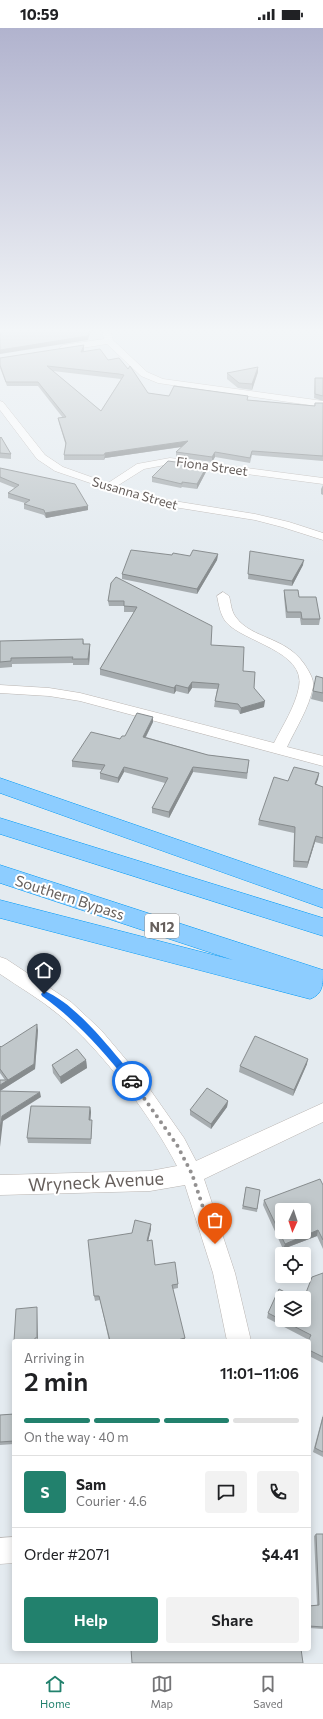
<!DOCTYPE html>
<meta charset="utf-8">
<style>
body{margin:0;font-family:Commissioner,sans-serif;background:#f2f2f2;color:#202124;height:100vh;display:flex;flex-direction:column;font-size:15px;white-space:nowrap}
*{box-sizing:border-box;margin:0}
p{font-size:13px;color:#757577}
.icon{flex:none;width:22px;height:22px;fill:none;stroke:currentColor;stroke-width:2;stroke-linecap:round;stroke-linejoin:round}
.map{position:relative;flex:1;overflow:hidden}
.side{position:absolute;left:12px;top:1311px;width:299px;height:312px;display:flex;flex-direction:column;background:#fff;border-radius:4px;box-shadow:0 2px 10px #0003}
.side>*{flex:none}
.needle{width:26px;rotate:183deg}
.fabs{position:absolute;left:275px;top:1175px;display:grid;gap:8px}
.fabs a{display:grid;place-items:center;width:36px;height:36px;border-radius:4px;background:#fff;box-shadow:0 2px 10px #0003;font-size:20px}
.pin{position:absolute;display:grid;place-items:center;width:34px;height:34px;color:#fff;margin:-41px -17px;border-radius:50% 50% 50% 0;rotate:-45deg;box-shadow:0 0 4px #0007}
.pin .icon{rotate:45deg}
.courier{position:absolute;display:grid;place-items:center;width:40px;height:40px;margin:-20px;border:3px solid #1a73e8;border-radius:50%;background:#fff;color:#222;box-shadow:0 1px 5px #0007}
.headline em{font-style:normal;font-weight:600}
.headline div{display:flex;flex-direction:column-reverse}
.headline{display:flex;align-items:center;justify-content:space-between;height:68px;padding:0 12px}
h1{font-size:26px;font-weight:600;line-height:30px}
.bar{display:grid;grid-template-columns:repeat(4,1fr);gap:6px 4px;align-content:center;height:48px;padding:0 12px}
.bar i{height:5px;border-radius:3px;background:#e0e0e0}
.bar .selected{background:#22816d}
.bar p{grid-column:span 4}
.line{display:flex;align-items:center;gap:10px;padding:0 12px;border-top:1px solid #e0e0e0}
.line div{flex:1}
.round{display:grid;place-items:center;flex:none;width:42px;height:42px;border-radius:4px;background:#f2f2f2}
.button{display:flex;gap:8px;margin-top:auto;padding:8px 12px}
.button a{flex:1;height:46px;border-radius:4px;background:#22816d;color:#fff;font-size:16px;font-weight:600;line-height:46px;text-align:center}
.button a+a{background:#f2f2f2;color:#202124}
.status{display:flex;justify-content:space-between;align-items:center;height:28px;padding:0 20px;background:#fff;direction:ltr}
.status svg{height:11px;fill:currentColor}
.dock{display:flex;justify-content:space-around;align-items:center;height:56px;border-top:1px solid #e0e0e0;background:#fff;font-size:11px;color:#757577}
.dock a{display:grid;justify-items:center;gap:2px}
.dock .selected{color:#22816d}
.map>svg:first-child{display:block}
</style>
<div class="status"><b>10:59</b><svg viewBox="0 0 49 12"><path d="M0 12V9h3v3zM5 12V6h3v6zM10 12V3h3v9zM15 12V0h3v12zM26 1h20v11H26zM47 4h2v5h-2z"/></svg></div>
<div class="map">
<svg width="323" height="1635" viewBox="0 0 323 1635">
<rect width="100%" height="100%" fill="#e4ebf0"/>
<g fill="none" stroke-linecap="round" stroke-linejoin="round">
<g stroke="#bab5b2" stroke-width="1">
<path id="minor" d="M 102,302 L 110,302 L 113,312 L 147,344 L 163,351 L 323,373 L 323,379 L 158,355 L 141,348 L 107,316 L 63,323 L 59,320 L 63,317 L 104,311 Z
M 0,373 L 3,374 L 45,427 L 63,439 L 108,455 L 137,436 L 170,430 L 323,450 L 323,456 L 170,436 L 144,441 L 117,458 L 155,470 L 255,486 L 289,494 L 323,505 L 323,512 L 282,499 L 255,492 L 149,475 L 55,443 L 37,431 L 0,382 Z
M 223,564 L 229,568 C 231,575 231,582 235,588 C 252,613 289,607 308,642 C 311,647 314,653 313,659 C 309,680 296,700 287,719 L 323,728 L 323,738 L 80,673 L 49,668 L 0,665 L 0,657 L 49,660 L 80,665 L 274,715 C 283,697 295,679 299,659 C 306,623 243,614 226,594 C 220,586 219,577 217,568 Z
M 0,929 L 6,931 L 71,974 L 101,1002 L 144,1053 L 184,1110 L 196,1133 L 323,1075 L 323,1094 L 204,1151 L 235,1245 L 251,1313 L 227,1313 L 213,1245 L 185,1157 L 150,1163 L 0,1167 L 0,1147 L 150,1143 L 177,1138 C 152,1089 100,1020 58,986 C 40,971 19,959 0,946 Z
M 14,1509 L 14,1535 L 0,1536 L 0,1510 Z"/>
</g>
<g stroke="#0099f5" stroke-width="1">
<path id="motorway" d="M 0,750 L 323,862 L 323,880 L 0,765 Z
M 0,790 L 323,890 L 323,908 L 0,806 Z
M 0,837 L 323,942 C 323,957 323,966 310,971 L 0,890 L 0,872 L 233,932 L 0,855 Z"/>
</g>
<use href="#minor" fill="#fff" fill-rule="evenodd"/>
<use href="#motorway" fill="#8dcdff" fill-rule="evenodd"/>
</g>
<path fill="#a6acaf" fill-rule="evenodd" d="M 84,317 L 84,323 L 108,332 L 148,365 L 169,368 L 248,372 L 314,378 L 315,375 L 323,375 L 323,433 L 252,427 L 250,435 L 215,429 L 212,434 L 176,429 L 176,424 L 182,419 L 105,430 L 104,432 L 64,432 L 64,427 L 66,418 L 59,395 L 58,390 L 63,390 L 38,358 L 7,358 L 0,340 L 0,330 ZM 53,343 L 121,351 L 101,383 Z
M 258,344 L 252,362 L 238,360 L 227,351 L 227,345 Z
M 315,350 L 323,350 L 323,373 L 314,370 Z
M 0,410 L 11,426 L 11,431 L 0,430 Z
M 207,438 L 207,442 L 197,461 L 182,459 L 181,460 L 152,454 L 152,449 Z
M 0,440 L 88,478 L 88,482 L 46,490 L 44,487 L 24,481 L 24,476 L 25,475 L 8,470 L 8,465 L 15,460 L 0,454 Z
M 323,457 L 323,467 L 321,466 L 321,461 Z
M 250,523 L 303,537 L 292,558 L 248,551 Z
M 218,526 L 217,532 L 197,566 L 122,551 L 122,546 L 172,527 L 190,528 Z
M 111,555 L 211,617 L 243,643 L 254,660 L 264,679 L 240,686 L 238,682 L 214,679 L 217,661 L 192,660 L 188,666 L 176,663 L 174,666 L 100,647 L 100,641 L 134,584 L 124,584 L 124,578 L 109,578 L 108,573 Z
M 284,562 L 299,569 L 320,591 L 319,597 L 301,597 L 300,590 L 286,590 L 284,568 Z
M 83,611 L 84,616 L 90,622 L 89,637 L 73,637 L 73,635 L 12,636 L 12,639 L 0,640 L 0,613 Z
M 323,650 L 323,674 L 311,671 L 313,663 Z
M 153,694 L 146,709 L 208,727 L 249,732 L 247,751 L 193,744 L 169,790 L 152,785 L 152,780 L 165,755 L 124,744 L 118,755 L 100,751 L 100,745 L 102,742 L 72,739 L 72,733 L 120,711 Z
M 319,745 L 318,751 L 316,756 L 323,759 L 323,816 L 315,814 L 307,840 L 293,839 L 294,805 L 258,797 L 259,792 L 288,753 Z
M 38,1002 L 35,1041 L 0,1063 L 5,1052 L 0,1045 L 0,1018 L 1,1019 Z
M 86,1032 L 87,1040 L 61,1056 L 53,1045 L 52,1037 Z
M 307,1036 L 293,1068 L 239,1044 L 240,1038 Z
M 228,1073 L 227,1079 L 211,1101 L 190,1087 L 190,1082 Z
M 90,1079 L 91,1084 L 90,1092 L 92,1097 L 91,1116 L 28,1115 L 27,1110 Z
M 323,1157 L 323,1221 L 317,1208 L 283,1221 L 263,1177 L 264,1172 Z
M 246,1159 L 260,1162 L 257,1184 L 242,1181 Z
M 151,1201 L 148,1213 L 155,1237 L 178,1256 L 178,1260 L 173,1261 L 185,1313 L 109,1313 L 100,1272 L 95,1273 L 94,1268 L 132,1205 Z
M 323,1245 L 323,1335 L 309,1328 L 309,1312 L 267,1290 L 268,1285 L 304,1292 Z
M 14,1386 L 14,1416 L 0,1417 L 0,1387 Z
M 323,1387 L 323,1429 L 313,1424 L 322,1390 Z
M 316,1506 L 323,1506 L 323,1601 L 309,1600 L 309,1578 L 317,1577 L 314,1508 Z"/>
<path fill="#878c8e" d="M 90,302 L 91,302 L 88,312 L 0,326 L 0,322 Z
M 84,317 L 84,321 L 82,328 L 81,324 Z
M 258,339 L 258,344 L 252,362 L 252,356 Z
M 188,413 L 187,418 L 105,430 L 104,432 L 105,425 Z
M 215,424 L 215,429 L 212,434 L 212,429 Z
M 207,438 L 207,442 L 197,461 L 197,456 Z
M 88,478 L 88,482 L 46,490 L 45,485 Z
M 218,526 L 217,532 L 197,566 L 197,561 Z
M 304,532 L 303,537 L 292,558 L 292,553 Z
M 90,616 L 90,622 L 89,637 L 88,631 Z
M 192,654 L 192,660 L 188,666 L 188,660 Z
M 176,657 L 176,663 L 174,666 L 174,660 Z
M 265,673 L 264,679 L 240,686 L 241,680 Z
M 153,689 L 153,694 L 143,714 L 143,709 Z
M 124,739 L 124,744 L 118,755 L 118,750 Z
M 193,739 L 193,744 L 169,790 L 169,784 Z
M 319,745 L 318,751 L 314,761 L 315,756 Z
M 316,808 L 315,814 L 307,840 L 308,834 Z
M 37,996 L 38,1002 L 35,1041 L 0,1063 L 0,1057 L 34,1036 Z
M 308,1031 L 307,1036 L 293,1068 L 294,1062 Z
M 86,1032 L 87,1040 L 61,1056 L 60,1049 Z
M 40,1064 L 41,1069 L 3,1093 L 0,1119 L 0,1101 L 2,1088 Z
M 228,1073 L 227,1079 L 211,1101 L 211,1096 Z
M 90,1079 L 91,1084 L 90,1097 L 89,1092 Z
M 151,1196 L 151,1201 L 147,1218 L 147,1213 Z
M 318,1202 L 317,1208 L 283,1221 L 285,1216 Z
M 37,1279 L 37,1281 L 38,1312 L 37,1310 Z
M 185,1310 L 185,1313 L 174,1313 Z"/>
<path fill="#c1c8cb" stroke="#878c8e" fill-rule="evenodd" d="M 0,302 L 90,302 L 88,308 L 0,322 Z
M 84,317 L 81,324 L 100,321 L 108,332 L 119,330 L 128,341 L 130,338 L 148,365 L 169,368 L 174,358 L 248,368 L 247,372 L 315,378 L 315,375 L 323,375 L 323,428 L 252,423 L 250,430 L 215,424 L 212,429 L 176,424 L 188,413 L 105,425 L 104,427 L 64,427 L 66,415 L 58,390 L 66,389 L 38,354 L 6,354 L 0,337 L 0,330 ZM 47,338 L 119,346 L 124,347 L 101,383 Z
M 258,339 L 252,356 L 239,355 L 227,345 Z
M 315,350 L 323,350 L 323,368 L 315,366 Z
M 1,409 L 11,426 L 0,425 L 0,410 Z
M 168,433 L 207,438 L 197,456 L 182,454 L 182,456 L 152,449 Z
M 0,440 L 75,456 L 88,478 L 45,485 L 44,482 L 24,476 L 30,472 L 8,465 L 19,457 L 0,449 Z
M 131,522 L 172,527 L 173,525 L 190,528 L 193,522 L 218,526 L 197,561 L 122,546 Z
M 250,523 L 304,532 L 292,553 L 248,546 Z
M 116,549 L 212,598 L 211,617 L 244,619 L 243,643 L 255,644 L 254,660 L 265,673 L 241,680 L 238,676 L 215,673 L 219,656 L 192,654 L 188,660 L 176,657 L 174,660 L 100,641 L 137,579 L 124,578 L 124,573 L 108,573 L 111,555 Z
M 284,562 L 298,562 L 299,569 L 316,569 L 320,591 L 302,591 L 301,584 L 287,584 Z
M 83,611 L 83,616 L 90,616 L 88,631 L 72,631 L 73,629 L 11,630 L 11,633 L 0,634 L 0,613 Z
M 316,648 L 323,650 L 323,665 L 313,663 Z
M 137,685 L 153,689 L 143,709 L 208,727 L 249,732 L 247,745 L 193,739 L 169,784 L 152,780 L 168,750 L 124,739 L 118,750 L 100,745 L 105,737 L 72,733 L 91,704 L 120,711 L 122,708 L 125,708 Z
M 294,739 L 319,745 L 315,756 L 323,759 L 323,810 L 316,808 L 308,834 L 294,833 L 295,799 L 259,792 L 274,749 L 288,753 Z
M 37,996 L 34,1036 L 0,1057 L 0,1052 L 8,1052 L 0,1041 L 0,1018 L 1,1019 Z
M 255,1008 L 308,1031 L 294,1062 L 240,1038 Z
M 77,1021 L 86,1032 L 60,1049 L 52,1037 Z
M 207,1060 L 228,1073 L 211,1096 L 190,1082 Z
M 0,1063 L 40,1064 L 2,1088 L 0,1101 Z
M 31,1078 L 90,1079 L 89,1092 L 92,1092 L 91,1111 L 27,1110 Z
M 320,1151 L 323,1157 L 323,1212 L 318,1202 L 285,1216 L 264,1172 ZM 282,1182 L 304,1182 L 304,1204 L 282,1204 Z
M 246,1159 L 260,1162 L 257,1181 L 243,1178 Z
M 135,1192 L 151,1196 L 147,1213 L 152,1212 L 155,1237 L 175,1234 L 178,1256 L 172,1257 L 185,1310 L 174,1313 L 110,1313 L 99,1268 L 94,1268 L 88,1212 L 132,1205 Z
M 323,1245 L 323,1329 L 309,1322 L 309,1313 L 308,1313 L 311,1307 L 268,1285 L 279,1261 L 296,1270 L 282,1270 L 282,1292 L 304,1292 L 304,1270 L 312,1249 Z
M 37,1279 L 37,1310 L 35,1310 L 35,1313 L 14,1313 L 16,1281 Z
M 14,1386 L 14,1413 L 0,1414 L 0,1387 Z
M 323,1389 L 323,1424 L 315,1420 Z
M 316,1506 L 323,1506 L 323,1599 L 309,1598 L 309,1578 L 319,1577 Z
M 131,1621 L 301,1621 L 303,1635 L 132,1635 Z"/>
<linearGradient id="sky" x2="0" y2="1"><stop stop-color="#b1b3ce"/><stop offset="0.57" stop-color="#f3f6f8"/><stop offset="1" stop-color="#f3f6f8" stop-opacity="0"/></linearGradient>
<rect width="323" height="531" fill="url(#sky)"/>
<path fill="#1a73e8" d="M 44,963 C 75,974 114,1025 135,1050 L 135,1055 L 129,1055 C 102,1022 77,993 42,968 L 41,966 Z"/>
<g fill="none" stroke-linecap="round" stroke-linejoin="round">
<path stroke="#929090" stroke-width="4" stroke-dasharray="0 7.2" d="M 132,1053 L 177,1117 L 192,1146 L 215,1216"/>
</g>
<g text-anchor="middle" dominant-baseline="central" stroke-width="4" stroke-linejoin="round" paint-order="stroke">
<g font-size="13" fill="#665f5c" stroke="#fff">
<text transform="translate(212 438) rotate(8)">Fiona Street</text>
<text transform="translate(135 465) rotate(16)">Susanna Street</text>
</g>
<rect fill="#fff" stroke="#948f8d" stroke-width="1" x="145" y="886" width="34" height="24" rx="3"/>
<g font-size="14" font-weight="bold" fill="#665f5c">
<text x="162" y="898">N12</text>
</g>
<g font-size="15" fill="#665f5c" stroke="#fff">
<text transform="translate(70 869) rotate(18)">Southern Bypass</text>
</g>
<g font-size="18" fill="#665f5c" stroke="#fff">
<text transform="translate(96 1153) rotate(-3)">Wryneck Avenue</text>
</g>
</g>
</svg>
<div class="fabs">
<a><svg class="needle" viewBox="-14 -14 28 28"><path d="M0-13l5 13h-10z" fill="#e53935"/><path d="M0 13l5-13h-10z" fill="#757577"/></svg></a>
<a><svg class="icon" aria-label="locate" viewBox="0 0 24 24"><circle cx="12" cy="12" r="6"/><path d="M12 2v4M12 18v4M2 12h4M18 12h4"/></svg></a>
<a><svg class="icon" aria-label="layers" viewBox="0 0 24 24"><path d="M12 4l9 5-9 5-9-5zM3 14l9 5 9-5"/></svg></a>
</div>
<div class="pin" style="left:215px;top:1216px;background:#ea580c"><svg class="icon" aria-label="bag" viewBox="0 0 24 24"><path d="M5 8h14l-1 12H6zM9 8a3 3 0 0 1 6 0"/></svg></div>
<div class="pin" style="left:44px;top:966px;background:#1f2937"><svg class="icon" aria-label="home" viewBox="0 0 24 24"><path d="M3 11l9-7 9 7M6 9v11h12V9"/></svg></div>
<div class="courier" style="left:132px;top:1053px"><svg class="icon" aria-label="car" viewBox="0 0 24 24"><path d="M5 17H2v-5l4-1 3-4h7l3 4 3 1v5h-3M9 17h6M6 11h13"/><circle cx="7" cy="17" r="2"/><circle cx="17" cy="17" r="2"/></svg></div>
<section class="side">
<div class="headline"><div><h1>2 min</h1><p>Arriving in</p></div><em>11:01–11:06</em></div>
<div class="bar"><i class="selected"></i><i class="selected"></i><i class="selected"></i><i></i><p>On the way · 40 m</p></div>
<div class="line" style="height:72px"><b class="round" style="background:#22816d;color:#fff">S</b><div><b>Sam</b><p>Courier · 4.6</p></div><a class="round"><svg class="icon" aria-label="chat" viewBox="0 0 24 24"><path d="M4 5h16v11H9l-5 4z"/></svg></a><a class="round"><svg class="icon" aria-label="phone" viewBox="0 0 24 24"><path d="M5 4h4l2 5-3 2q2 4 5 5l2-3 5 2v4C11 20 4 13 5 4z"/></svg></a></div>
<div class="line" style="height:52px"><div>Order #2071</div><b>$4.41</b></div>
<div class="button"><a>Help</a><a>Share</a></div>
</section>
</div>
<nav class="dock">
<a class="selected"><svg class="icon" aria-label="home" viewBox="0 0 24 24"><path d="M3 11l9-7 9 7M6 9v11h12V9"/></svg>Home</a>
<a><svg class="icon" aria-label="map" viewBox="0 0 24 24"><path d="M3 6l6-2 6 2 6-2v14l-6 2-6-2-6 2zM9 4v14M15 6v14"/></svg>Map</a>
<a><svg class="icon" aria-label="saved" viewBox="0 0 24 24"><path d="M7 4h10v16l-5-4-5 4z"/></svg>Saved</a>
</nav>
